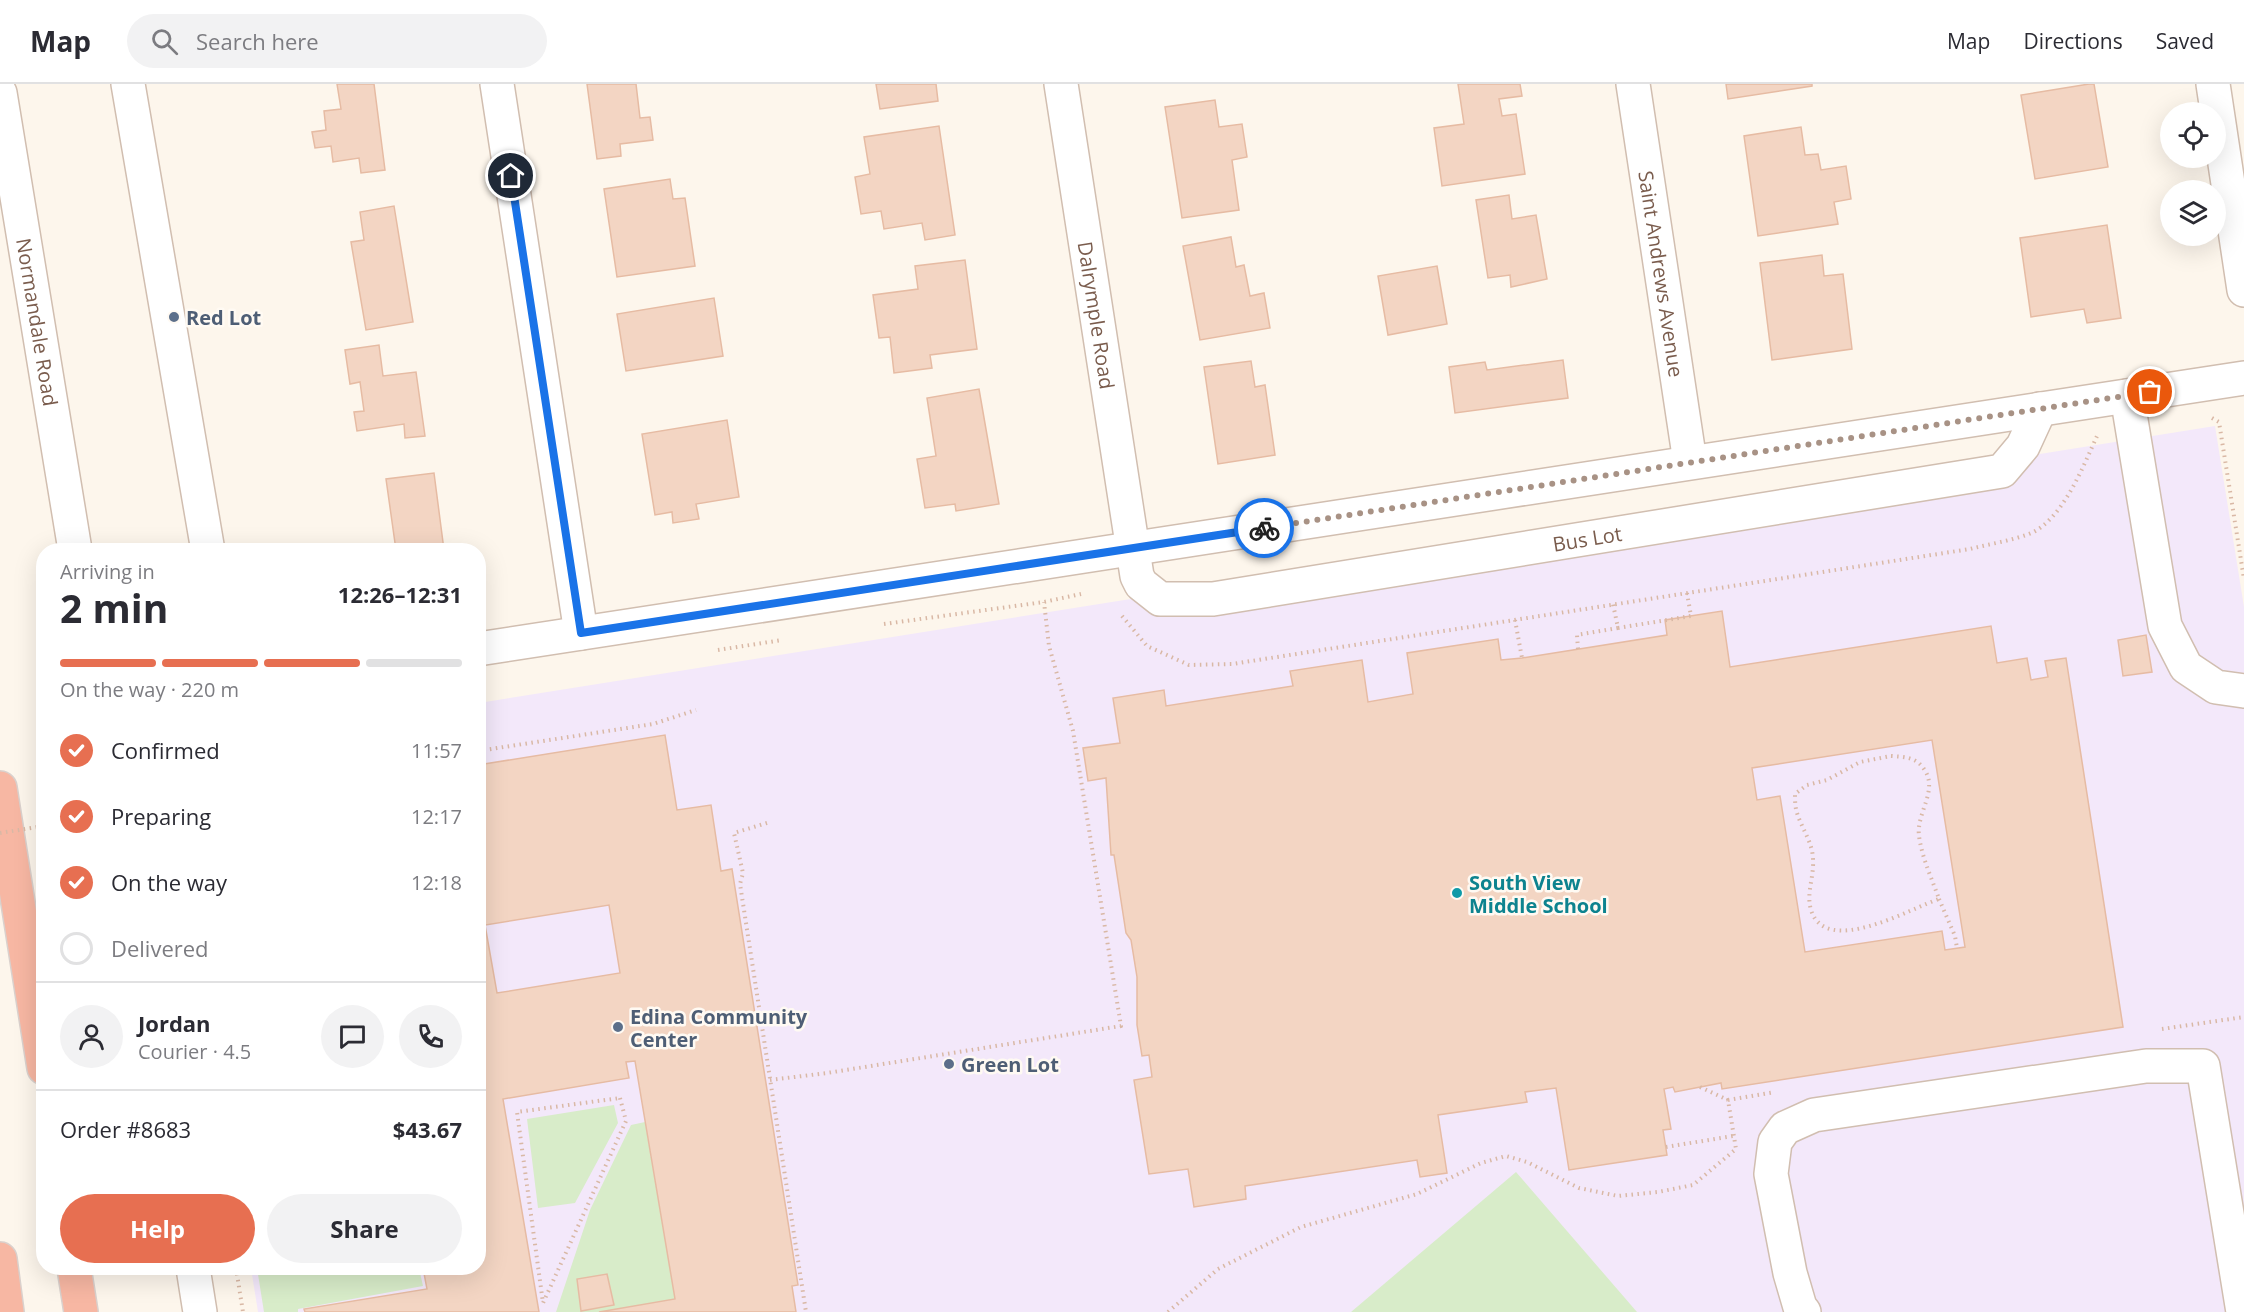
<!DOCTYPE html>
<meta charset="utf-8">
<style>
body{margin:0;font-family:"Open Sans",sans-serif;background:#f2f2f3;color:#2b2b33;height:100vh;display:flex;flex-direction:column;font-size:22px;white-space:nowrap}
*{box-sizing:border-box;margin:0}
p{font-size:20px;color:#7c7c81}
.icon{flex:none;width:33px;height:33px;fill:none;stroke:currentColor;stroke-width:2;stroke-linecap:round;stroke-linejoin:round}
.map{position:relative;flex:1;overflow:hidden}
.sheet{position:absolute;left:36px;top:459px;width:450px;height:732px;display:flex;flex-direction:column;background:#fff;border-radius:24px;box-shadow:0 6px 24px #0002}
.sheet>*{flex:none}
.buttons{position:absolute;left:2160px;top:18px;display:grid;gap:12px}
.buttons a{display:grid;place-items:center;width:66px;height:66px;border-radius:50%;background:#fff;box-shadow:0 6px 24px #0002;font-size:30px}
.pin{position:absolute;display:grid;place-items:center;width:51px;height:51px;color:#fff;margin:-26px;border:3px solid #fff;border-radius:50%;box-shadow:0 2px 6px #0007}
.courier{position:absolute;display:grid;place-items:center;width:60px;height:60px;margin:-30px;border:4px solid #1a73e8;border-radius:50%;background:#fff;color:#222;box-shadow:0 2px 8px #0007}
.overview em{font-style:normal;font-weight:700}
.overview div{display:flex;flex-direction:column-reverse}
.overview{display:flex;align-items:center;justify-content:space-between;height:102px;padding:0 24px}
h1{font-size:39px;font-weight:700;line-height:45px}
.bar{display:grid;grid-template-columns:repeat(4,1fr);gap:9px 6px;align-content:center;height:72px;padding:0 24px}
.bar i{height:8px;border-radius:4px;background:#e1e1e2}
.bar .current{background:#e76f51}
.bar p{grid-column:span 4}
.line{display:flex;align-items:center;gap:15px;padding:0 24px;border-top:2px solid #e1e1e2}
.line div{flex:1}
.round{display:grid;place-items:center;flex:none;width:63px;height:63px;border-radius:32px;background:#f2f2f3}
ol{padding:0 24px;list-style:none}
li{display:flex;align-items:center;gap:18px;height:66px}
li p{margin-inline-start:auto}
li .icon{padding:6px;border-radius:50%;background:#e76f51;color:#fff;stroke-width:4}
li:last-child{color:#7c7c81}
li i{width:33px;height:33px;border:3px solid #e1e1e2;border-radius:50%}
.cta{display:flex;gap:12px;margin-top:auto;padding:12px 24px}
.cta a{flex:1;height:69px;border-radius:36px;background:#e76f51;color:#fff;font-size:24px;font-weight:700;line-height:69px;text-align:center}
.cta a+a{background:#f2f2f3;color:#2b2b33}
header{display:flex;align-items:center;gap:36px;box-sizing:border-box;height:84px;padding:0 30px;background:#fff;border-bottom:2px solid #e1e1e2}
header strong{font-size:28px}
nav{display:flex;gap:33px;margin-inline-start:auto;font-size:21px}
.search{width:420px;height:54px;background:#f2f2f3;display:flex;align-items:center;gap:15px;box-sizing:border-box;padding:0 21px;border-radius:33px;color:#7c7c81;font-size:22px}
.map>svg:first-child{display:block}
</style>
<header>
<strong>Map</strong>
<div class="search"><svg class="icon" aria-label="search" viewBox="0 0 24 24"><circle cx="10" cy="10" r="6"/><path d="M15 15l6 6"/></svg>Search here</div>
<nav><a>Map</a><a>Directions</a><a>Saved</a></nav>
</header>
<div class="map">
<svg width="2244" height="1228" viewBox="0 0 2244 1228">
<rect width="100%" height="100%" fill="#fdf6ec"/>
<path fill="#f3e8fa" d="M 2215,342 L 2244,523 L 2244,1228 L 258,1228 L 251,1184 L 478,1184 L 479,619 Z"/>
<path fill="#d8ecc9" d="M 614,1021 L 618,1039 L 575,1119 L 538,1124 L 527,1035 Z
M 645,1038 L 675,1215 L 599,1228 L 556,1228 L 590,1126 L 631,1041 Z
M 1516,1088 L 1637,1228 L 1351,1228 Z
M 257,1184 L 419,1184 L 423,1202 L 298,1225 L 298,1228 L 264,1228 Z"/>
<path fill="#f3d5c3" stroke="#e6bba3" stroke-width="1.5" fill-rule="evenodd" d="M 337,0 L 374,0 L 385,86 L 361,89 L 359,74 L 333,78 L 331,62 L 315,64 L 312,48 L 326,46 L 324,27 L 341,25 Z
M 587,0 L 636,0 L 640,34 L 650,33 L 653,56 L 620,60 L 621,72 L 597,75 Z
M 876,0 L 936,0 L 938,17 L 880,25 Z
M 1458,0 L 1520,0 L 1522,12 L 1499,15 L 1502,32 L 1516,30 L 1525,90 L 1442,102 L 1434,44 L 1464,40 Z
M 1726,0 L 1812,0 L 1812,2 L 1728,15 Z
M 2089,0 L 2094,0 L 2108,83 L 2035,95 L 2021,11 Z
M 1215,16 L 1219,43 L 1242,40 L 1247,73 L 1232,76 L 1239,126 L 1182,134 L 1165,23 Z
M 939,42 L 955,151 L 925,156 L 922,139 L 884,145 L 881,127 L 861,130 L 855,93 L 870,90 L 864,53 Z
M 1801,43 L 1805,71 L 1818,70 L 1821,86 L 1846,82 L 1851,115 L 1834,118 L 1838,140 L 1758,152 L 1744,52 Z
M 670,95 L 673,115 L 685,114 L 695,182 L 617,193 L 604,105 Z
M 1509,111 L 1512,135 L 1536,131 L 1547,195 L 1511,203 L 1510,191 L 1488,194 L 1476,116 Z
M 394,122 L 413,238 L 366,246 L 351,158 L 364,156 L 360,128 Z
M 2107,141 L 2121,234 L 2087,239 L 2084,225 L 2031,233 L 2020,154 Z
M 1231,153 L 1236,183 L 1244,181 L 1250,212 L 1264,209 L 1270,244 L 1200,256 L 1183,162 Z
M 1822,171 L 1824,192 L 1843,190 L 1852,265 L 1772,276 L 1760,179 Z
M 965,176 L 977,265 L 930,271 L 932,284 L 894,289 L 890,253 L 879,254 L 873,211 L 918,205 L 915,182 Z
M 1437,182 L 1447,240 L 1388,251 L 1378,192 Z
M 714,214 L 723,272 L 626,287 L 617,230 Z
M 379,261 L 383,292 L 416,288 L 425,352 L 405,354 L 404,340 L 357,347 L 354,328 L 364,327 L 360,298 L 350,300 L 345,266 Z
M 1563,276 L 1568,314 L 1455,329 L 1449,283 L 1485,278 L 1487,286 Z
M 1251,277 L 1255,303 L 1265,301 L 1275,371 L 1218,380 L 1204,283 Z
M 979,305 L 999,420 L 956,427 L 955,420 L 925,424 L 917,375 L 936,372 L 927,314 Z
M 727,336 L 739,413 L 696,420 L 699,435 L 673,439 L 672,428 L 655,431 L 642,350 Z
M 434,389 L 444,466 L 396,466 L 386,395 Z
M 1722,527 L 1730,583 L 1991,542 L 1997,579 L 2027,574 L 2031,596 L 2048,593 L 2045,577 L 2066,574 L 2123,943 L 1722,1005 L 1721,999 L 1675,1008 L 1673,1003 L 1664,1005 L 1671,1045 L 1663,1046 L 1667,1071 L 1569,1086 L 1556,1004 L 1525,1008 L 1527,1018 L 1438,1031 L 1447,1089 L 1420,1093 L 1417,1076 L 1245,1102 L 1246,1115 L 1194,1123 L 1188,1085 L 1149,1090 L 1134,996 L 1152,993 L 1149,971 L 1142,972 L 1137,941 L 1137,893 L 1131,856 L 1126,849 L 1114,771 L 1111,771 L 1106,694 L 1088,697 L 1083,664 L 1120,659 L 1113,614 L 1164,606 L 1166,622 L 1293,602 L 1290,587 L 1362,576 L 1368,618 L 1413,610 L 1407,569 L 1498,555 L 1501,576 L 1522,574 L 1667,551 L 1665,536 ZM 1932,656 L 1965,863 L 1945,866 L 1942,847 L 1805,868 L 1780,712 L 1757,716 L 1752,684 Z
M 2146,551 L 2152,588 L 2123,592 L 2118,556 Z
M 665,651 L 677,726 L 711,721 L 721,787 L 732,785 L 798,1201 L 792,1202 L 796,1228 L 599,1228 L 675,1215 L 635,977 L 626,978 L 629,994 L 503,1015 L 539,1228 L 305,1228 L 304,1225 L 427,1205 L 423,1184 L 478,1184 L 478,681 ZM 609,821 L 620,889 L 497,909 L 485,841 Z
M 607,1190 L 614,1221 L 581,1227 L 577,1195 Z"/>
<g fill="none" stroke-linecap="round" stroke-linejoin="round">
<g stroke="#d1beb0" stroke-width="36">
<g id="minor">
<path d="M 128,0 L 207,461"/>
<path d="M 497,0 L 581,549"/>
<path id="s1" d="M 1061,0 L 1137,492 L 1141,500 L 1160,515 L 1213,515 L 2002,387 L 2023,362 L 2040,325"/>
<path id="s2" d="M 1633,0 L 1690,378"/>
<path d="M 2213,0 L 2244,206"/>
<path id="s3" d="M 0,9 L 75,466"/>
<path d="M 2127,312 L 2165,542 L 2186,583 L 2216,603 L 2244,607"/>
<path d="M 478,565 L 2244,294"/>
<path d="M 193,1184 L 200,1228"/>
<path d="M 1804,1228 L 1800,1223 L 1790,1189 L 1771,1090 L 1775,1058 L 1785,1044 L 1814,1031 L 2146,982 L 2203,982 L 2243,1228"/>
</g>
</g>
<g stroke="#dad1cd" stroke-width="36">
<path id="highway" d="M 0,704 L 44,984
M 0,1175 L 7,1228
M 74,1184 L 81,1228"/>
</g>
<path stroke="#d9b8a5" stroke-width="4" stroke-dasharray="1.5 4.5" stroke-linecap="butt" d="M 2212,334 L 2219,338 L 2244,495
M 1122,532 L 1147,562 L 1189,581 L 1232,580 L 1970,465 C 1989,460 2010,457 2029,450 C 2062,437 2083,383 2097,352
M 1515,536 L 1522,574
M 884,540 L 1044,518 L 1081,510
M 1618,544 L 1691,532 L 1687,509
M 1578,565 L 1577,551 L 1618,544 L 1613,520
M 718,566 L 782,556
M 478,667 L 653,640 L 696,626
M 1891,672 C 1905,673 1916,673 1924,685 C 1939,706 1916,729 1919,752 C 1922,774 1932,795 1939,815 C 1911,824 1826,874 1811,826 C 1806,809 1814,794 1813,776 C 1813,759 1802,745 1797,729 C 1795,723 1795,716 1795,710 L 1807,701 L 1827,696 L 1860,678 Z
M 767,739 L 734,749 L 743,789 L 740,800 L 806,1228
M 1939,815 L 1955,852 L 1957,864
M 2162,945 L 2244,933
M 770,996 L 827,989 L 1121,942 L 1073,647 L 1049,562 L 1044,518
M 1700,1003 L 1728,1016
M 620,1014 L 626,1037 L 543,1219 L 517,1028 Z
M 1666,1063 L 1733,1052
M 236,1184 L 243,1228
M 1168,1228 L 1218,1185 L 1301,1143 L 1417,1110 L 1481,1079 L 1506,1072 L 1527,1078 L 1579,1104 L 1618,1112 L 1658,1108 L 1693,1101 L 1736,1065 L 1728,1016 L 1775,1008"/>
<use href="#minor" stroke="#fff" stroke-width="33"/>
<use href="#highway" stroke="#f7b7a3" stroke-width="33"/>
<path stroke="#d9b8a5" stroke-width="4" stroke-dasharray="1.5 4.5" stroke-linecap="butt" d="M 0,749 L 44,742"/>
</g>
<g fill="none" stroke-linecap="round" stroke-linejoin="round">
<path stroke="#a89285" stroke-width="6" stroke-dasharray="0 10.8" d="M 1264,444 L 2150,308"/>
<path stroke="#1a73e8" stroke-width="8" d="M 511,92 L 581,549 L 1264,444"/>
</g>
<g fill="#5c6f8a" stroke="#fffaf3" stroke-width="2">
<circle cx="174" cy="233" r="6"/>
<circle cx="618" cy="943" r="6"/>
<circle cx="949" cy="980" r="6"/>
</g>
<circle fill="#0f9aa8" stroke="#fffaf3" stroke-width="2" cx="1457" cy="809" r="6"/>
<g text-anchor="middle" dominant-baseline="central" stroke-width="5" stroke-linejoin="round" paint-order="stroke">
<g font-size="20" fill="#7a5c4d" stroke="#fffaf3">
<text stroke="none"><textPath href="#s2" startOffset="192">Saint Andrews Avenue</textPath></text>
<text stroke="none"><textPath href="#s1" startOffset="234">Dalrymple Road</textPath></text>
<text stroke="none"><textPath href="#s3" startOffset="232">Normandale Road</textPath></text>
<text stroke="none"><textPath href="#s1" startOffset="963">Bus Lot</textPath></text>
</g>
<g font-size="20" font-weight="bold" fill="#4e5e75" stroke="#fffaf3" text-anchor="start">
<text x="186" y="233">Red Lot</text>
<text x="630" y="932">Edina Community<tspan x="630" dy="23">Center</tspan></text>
<text x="961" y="980">Green Lot</text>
</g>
<g font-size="20" font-weight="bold" fill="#0d838f" stroke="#fffaf3" text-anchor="start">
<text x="1469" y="798">South View<tspan x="1469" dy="23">Middle School</tspan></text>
</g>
</g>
</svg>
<div class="buttons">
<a><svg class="icon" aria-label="locate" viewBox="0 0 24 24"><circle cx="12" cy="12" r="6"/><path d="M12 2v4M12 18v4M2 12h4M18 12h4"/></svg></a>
<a><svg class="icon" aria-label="layers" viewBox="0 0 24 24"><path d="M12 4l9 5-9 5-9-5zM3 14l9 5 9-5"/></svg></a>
</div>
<div class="pin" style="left:2150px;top:308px;background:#ea580c"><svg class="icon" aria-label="bag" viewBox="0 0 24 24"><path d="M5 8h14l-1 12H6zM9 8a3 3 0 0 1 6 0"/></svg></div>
<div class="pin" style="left:511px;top:92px;background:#1f2937"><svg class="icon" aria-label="home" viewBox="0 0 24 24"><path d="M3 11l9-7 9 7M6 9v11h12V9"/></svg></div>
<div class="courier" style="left:1264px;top:444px"><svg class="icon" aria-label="bike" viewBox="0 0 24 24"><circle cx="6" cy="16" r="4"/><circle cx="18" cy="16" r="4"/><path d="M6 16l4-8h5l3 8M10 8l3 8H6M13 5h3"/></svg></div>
<section class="sheet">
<div class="overview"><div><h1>2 min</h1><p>Arriving in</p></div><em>12:26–12:31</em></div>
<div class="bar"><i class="current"></i><i class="current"></i><i class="current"></i><i></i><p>On the way · 220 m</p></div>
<ol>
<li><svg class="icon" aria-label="check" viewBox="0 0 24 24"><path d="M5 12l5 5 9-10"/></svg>Confirmed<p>11:57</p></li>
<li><svg class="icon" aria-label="check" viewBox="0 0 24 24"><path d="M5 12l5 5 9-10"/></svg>Preparing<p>12:17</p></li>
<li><svg class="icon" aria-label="check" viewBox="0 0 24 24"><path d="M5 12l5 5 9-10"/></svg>On the way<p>12:18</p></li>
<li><i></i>Delivered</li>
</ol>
<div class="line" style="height:108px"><a class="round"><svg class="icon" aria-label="person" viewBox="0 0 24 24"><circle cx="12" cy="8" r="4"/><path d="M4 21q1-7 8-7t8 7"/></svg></a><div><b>Jordan</b><p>Courier · 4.5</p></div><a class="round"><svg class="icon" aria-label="chat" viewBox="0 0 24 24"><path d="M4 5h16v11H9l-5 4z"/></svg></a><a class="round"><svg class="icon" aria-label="phone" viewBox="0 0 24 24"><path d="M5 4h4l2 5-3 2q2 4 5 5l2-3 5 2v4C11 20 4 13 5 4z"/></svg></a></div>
<div class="line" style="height:78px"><div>Order #8683</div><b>$43.67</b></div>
<div class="cta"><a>Help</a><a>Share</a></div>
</section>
</div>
